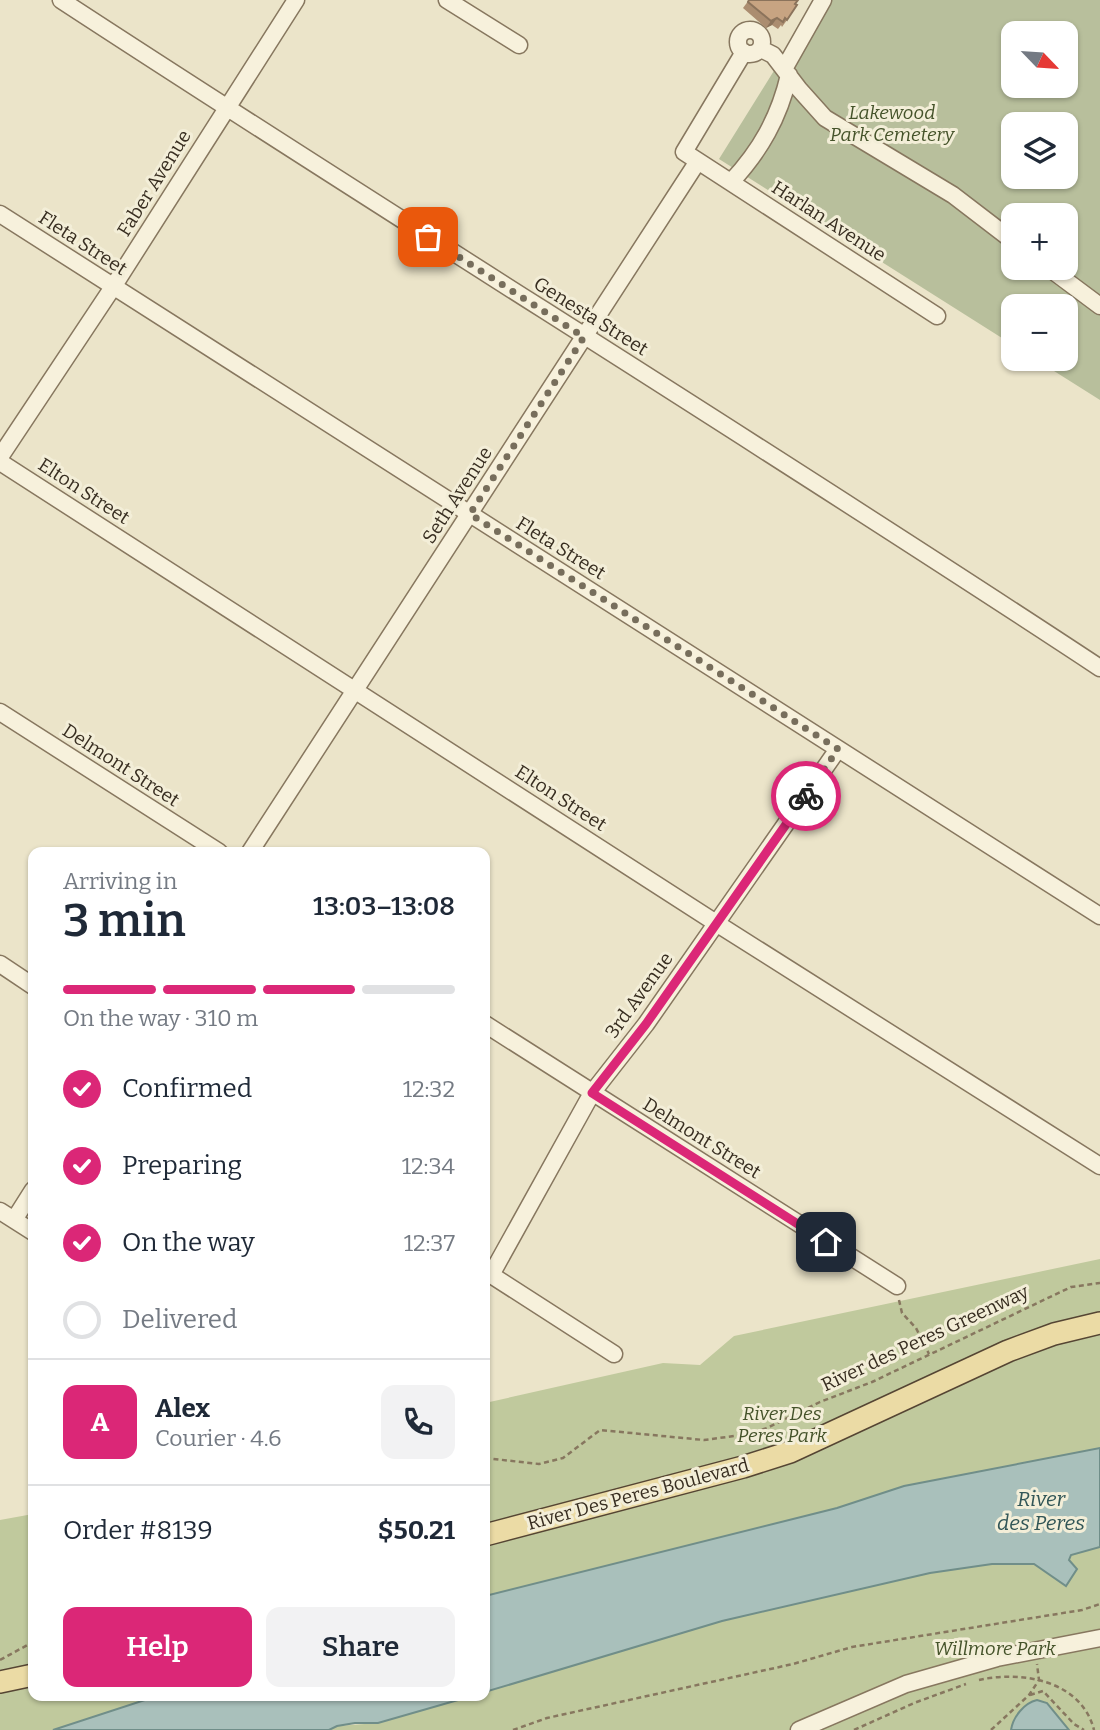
<!DOCTYPE html>
<meta charset="utf-8">
<style>
body{margin:0;font-family:Bitter,serif;background:#f2f2f3;color:#1f2937;height:100vh;display:flex;flex-direction:column;font-size:26px;white-space:nowrap}
*{box-sizing:border-box;margin:0}
p{font-size:23px;color:#747a83}
.icon{flex:none;width:38px;height:38px;fill:none;stroke:currentColor;stroke-width:2;stroke-linecap:round;stroke-linejoin:round}
.map{position:relative;flex:1;overflow:hidden}
.details{position:absolute;left:28px;top:847px;width:462px;height:854px;display:flex;flex-direction:column;background:#fff;border-radius:14px;box-shadow:0 2px 5px #0004}
.details>*{flex:none}
.needle{width:46px;rotate:115deg}
.buttons{position:absolute;left:1001px;top:21px;display:grid;gap:14px}
.buttons a{display:grid;place-items:center;width:77px;height:77px;border-radius:14px;background:#fff;box-shadow:0 2px 5px #0004;font-size:35px}
.pin{position:absolute;display:grid;place-items:center;width:60px;height:60px;color:#fff;margin:-30px;border-radius:14px;box-shadow:0 4px 10px #0006}
.courier{position:absolute;display:grid;place-items:center;width:70px;height:70px;margin:-35px;border:5px solid #db2777;border-radius:50%;background:#fff;color:#222;box-shadow:0 2px 9px #0007}
.overview em{font-style:normal;font-weight:600}
.overview div{display:flex;flex-direction:column-reverse}
.overview{display:flex;align-items:center;justify-content:space-between;height:119px;padding:0 35px}
h1{font-size:46px;font-weight:600;line-height:52px}
.bar{display:grid;grid-template-columns:repeat(4,1fr);gap:10px 7px;align-content:center;height:84px;padding:0 35px}
.bar i{height:9px;border-radius:5px;background:#e0e1e3}
.bar .current{background:#db2777}
.bar p{grid-column:span 4}
.line{display:flex;align-items:center;gap:18px;padding:0 35px;border-top:2px solid #e0e1e3}
.line div{flex:1}
.round{display:grid;place-items:center;flex:none;width:74px;height:74px;border-radius:14px;background:#f2f2f3}
ol{padding:0 35px;list-style:none}
li{display:flex;align-items:center;gap:21px;height:77px}
li p{margin-inline-start:auto}
li .icon{padding:7px;border-radius:50%;background:#db2777;color:#fff;stroke-width:4}
li:last-child{color:#747a83}
li i{width:38px;height:38px;border:4px solid #e0e1e3;border-radius:50%}
.cta{display:flex;gap:14px;margin-top:auto;padding:14px 35px}
.cta a{flex:1;height:80px;border-radius:14px;background:#db2777;color:#fff;font-size:28px;font-weight:600;line-height:80px;text-align:center}
.cta a+a{background:#f2f2f3;color:#1f2937}
.map>svg:first-child{display:block}
</style>
<div class="map">
<svg width="1100" height="1730" viewBox="0 0 1100 1730">
<rect width="100%" height="100%" fill="#ebe4c9"/>
<path fill="#c0c99d" d="M 1100,1259 L 1100,1448 L 904,1486 L 837,1508 L 485,1596 L 485,1403 L 663,1363 L 700,1365 L 734,1336 Z
M 33,1514 L 33,1696 L 157,1696 L 53,1730 L 0,1730 L 0,1520 Z
M 1100,1547 L 1100,1730 L 329,1730 L 337,1726 L 378,1723 L 472,1696 L 485,1696 L 485,1692 L 722,1621 L 930,1573 L 992,1564 L 1035,1564 L 1066,1586 L 1077,1569 L 1069,1560 L 1071,1555 Z"/>
<path fill="#b8bf9c" fill-rule="evenodd" d="M 818,0 L 1100,0 L 1100,400 L 1035,359 L 1066,359 L 1066,306 L 1013,306 L 1013,345 L 719,159 ZM 1013,33 L 1066,33 L 1066,86 L 1013,86 ZM 1013,124 L 1066,124 L 1066,177 L 1013,177 ZM 1013,215 L 1066,215 L 1066,268 L 1013,268 Z"/>
<path fill="#a9c0bb" stroke="#708e89" stroke-width="2" d="M 1100,1448 L 1100,1547 L 1071,1555 L 1069,1560 L 1077,1569 L 1066,1586 L 1034,1564 L 992,1564 L 930,1573 L 722,1621 L 485,1692 L 485,1596 L 837,1508 L 904,1486 Z
M 157,1696 L 472,1696 L 378,1723 L 355,1723 L 337,1726 L 329,1730 L 53,1730 Z
M 1037,1700 L 1047,1703 L 1069,1730 L 1011,1730 C 1013,1717 1024,1703 1037,1700 Z"/>
<g fill="none" stroke-linecap="round" stroke-linejoin="round">
<g stroke="#87775f" stroke-width="19">
<path id="minor" d="M 61,0 C 405,225 756,441 1100,668
M 447,0 L 519,45
M738 42a12 12 0 1 1 24 0a12 12 0 1 1-24 0Z
M 761,49 L 773,55 L 799,89 L 825,118 L 953,195 L 1013,241
M 744,52 L 684,152 L 937,316
M 784,69 L 823,0
M 731,182 C 760,151 779,118 789,75
M 0,214 L 1100,916
M 1049,268 L 1100,306
M 0,457 L 113,287 L 296,0
M 0,462 L 716,923 L 1100,1166
M 0,712 L 219,852
M 250,852 L 698,161
M 0,964 L 33,986
M 485,1024 L 897,1286
M 0,1211 L 33,1232
M 14,1220 L 33,1190
M 485,1271 L 614,1354
M 491,1275 L 592,1093 L 646,1024 L 838,749
M 799,1730 L 906,1684 L 997,1658 L 1100,1638"/>
</g>
<g stroke="#554533" stroke-width="24">
<path id="major" d="M 485,1535 L 743,1467 L 790,1452 L 1008,1351 L 1054,1334 L 1100,1323
M 0,1682 L 33,1675"/>
</g>
<path stroke="#87775f" stroke-width="2.5" stroke-dasharray="5 3.5" stroke-linecap="butt" d="M 899,1300 L 902,1313 L 916,1328 L 929,1354
M 485,1458 L 539,1464 L 563,1458 L 600,1430 L 704,1440 L 749,1434 L 767,1428 L 820,1402 L 872,1382 L 1071,1287 L 1100,1283
M 0,1660 L 33,1642
M 979,1680 C 1022,1670 1082,1681 1094,1730
M 1030,1695 L 1043,1691 L 1074,1724 L 1084,1730
M 513,1730 L 547,1718 L 793,1664 L 852,1647 L 1082,1610 L 1100,1604
M 854,1730 L 914,1703 L 966,1684
M 991,1730 L 1029,1695 L 1039,1680 L 1037,1664"/>
<use href="#minor" stroke="#f7f1dc" stroke-width="16"/>
<use href="#major" stroke="#ebdba5" stroke-width="21"/>
</g>
<path fill="#ab8d70" d="M 749,0 L 787,20 L 782,27 L 781,25 L 778,29 L 772,25 L 766,28 L 743,8 Z"/>
<path fill="#8b735b" d="M 777,18 L 772,25 L 766,28 L 771,21 Z"/>
<path fill="#c7a482" stroke="#8b735b" stroke-width="2" d="M 749,0 L 798,0 L 795,4 L 797,5 L 787,20 L 785,18 L 783,22 L 777,18 L 771,21 L 748,2 Z"/>
<g fill="none" stroke-linecap="round" stroke-linejoin="round">
<path stroke="#776e5c" stroke-width="7" stroke-dasharray="0 12.6" d="M 428,237 L 584,337 L 470,514 L 838,749 L 806,796"/>
<path stroke="#db2777" stroke-width="9" d="M 806,796 L 646,1024 L 592,1093 L 826,1242"/>
</g>
<g text-anchor="middle" dominant-baseline="central" stroke-width="6" stroke-linejoin="round" paint-order="stroke">
<g font-size="19" font-style="italic" fill="#45532a" stroke="#f3eed8">
<text x="892" y="112">Lakewood<tspan x="892" dy="22">Park Cemetery</tspan></text>
<text x="782" y="1413">River Des<tspan x="782" dy="22">Peres Park</tspan></text>
<text x="995" y="1648">Willmore Park</text>
</g>
<g font-size="19" fill="#382e21" stroke="#f3eed8">
<text transform="translate(154 183) rotate(-58)">Faber Avenue</text>
<text transform="translate(829 221) rotate(33)">Harlan Avenue</text>
<text transform="translate(83 243) rotate(33)">Fleta Street</text>
<text transform="translate(591 316) rotate(32)">Genesta Street</text>
<text transform="translate(84 491) rotate(33)">Elton Street</text>
<text transform="translate(457 495) rotate(-57)">Seth Avenue</text>
<text transform="translate(561 548) rotate(32)">Fleta Street</text>
<text transform="translate(121 765) rotate(33)">Delmont Street</text>
<text transform="translate(561 798) rotate(33)">Elton Street</text>
<text transform="translate(639 995) rotate(-54)">3rd Avenue</text>
<text transform="translate(702 1138) rotate(32)">Delmont Street</text>
<text transform="translate(925 1338) rotate(-25)">River des Peres Greenway</text>
<text transform="translate(638 1494) rotate(-15)">River Des Peres Boulevard</text>
</g>
<g font-size="21" font-style="italic" fill="#325657" stroke="#f3eed8">
<text x="1041" y="1499">River<tspan x="1041" dy="24">des Peres</tspan></text>
</g>
</g>
</svg>
<div class="buttons">
<a><svg class="needle" viewBox="-14 -14 28 28"><path d="M0-13l5 13h-10z" fill="#e53935"/><path d="M0 13l5-13h-10z" fill="#747a83"/></svg></a>
<a><svg class="icon" aria-label="layers" viewBox="0 0 24 24"><path d="M12 4l9 5-9 5-9-5zM3 14l9 5 9-5"/></svg></a>
<a>+</a>
<a>−</a>
</div>
<div class="pin" style="left:428px;top:237px;background:#ea580c"><svg class="icon" aria-label="bag" viewBox="0 0 24 24"><path d="M5 8h14l-1 12H6zM9 8a3 3 0 0 1 6 0"/></svg></div>
<div class="pin" style="left:826px;top:1242px;background:#1f2937"><svg class="icon" aria-label="home" viewBox="0 0 24 24"><path d="M3 11l9-7 9 7M6 9v11h12V9"/></svg></div>
<div class="courier" style="left:806px;top:796px"><svg class="icon" aria-label="bike" viewBox="0 0 24 24"><circle cx="6" cy="16" r="4"/><circle cx="18" cy="16" r="4"/><path d="M6 16l4-8h5l3 8M10 8l3 8H6M13 5h3"/></svg></div>
<section class="details">
<div class="overview"><div><h1>3 min</h1><p>Arriving in</p></div><em>13:03–13:08</em></div>
<div class="bar"><i class="current"></i><i class="current"></i><i class="current"></i><i></i><p>On the way · 310 m</p></div>
<ol>
<li><svg class="icon" aria-label="check" viewBox="0 0 24 24"><path d="M5 12l5 5 9-10"/></svg>Confirmed<p>12:32</p></li>
<li><svg class="icon" aria-label="check" viewBox="0 0 24 24"><path d="M5 12l5 5 9-10"/></svg>Preparing<p>12:34</p></li>
<li><svg class="icon" aria-label="check" viewBox="0 0 24 24"><path d="M5 12l5 5 9-10"/></svg>On the way<p>12:37</p></li>
<li><i></i>Delivered</li>
</ol>
<div class="line" style="height:126px"><b class="round" style="background:#db2777;color:#fff">A</b><div><b>Alex</b><p>Courier · 4.6</p></div><a class="round"><svg class="icon" aria-label="phone" viewBox="0 0 24 24"><path d="M5 4h4l2 5-3 2q2 4 5 5l2-3 5 2v4C11 20 4 13 5 4z"/></svg></a></div>
<div class="line" style="height:91px"><div>Order #8139</div><b>$50.21</b></div>
<div class="cta"><a>Help</a><a>Share</a></div>
</section>
</div>
